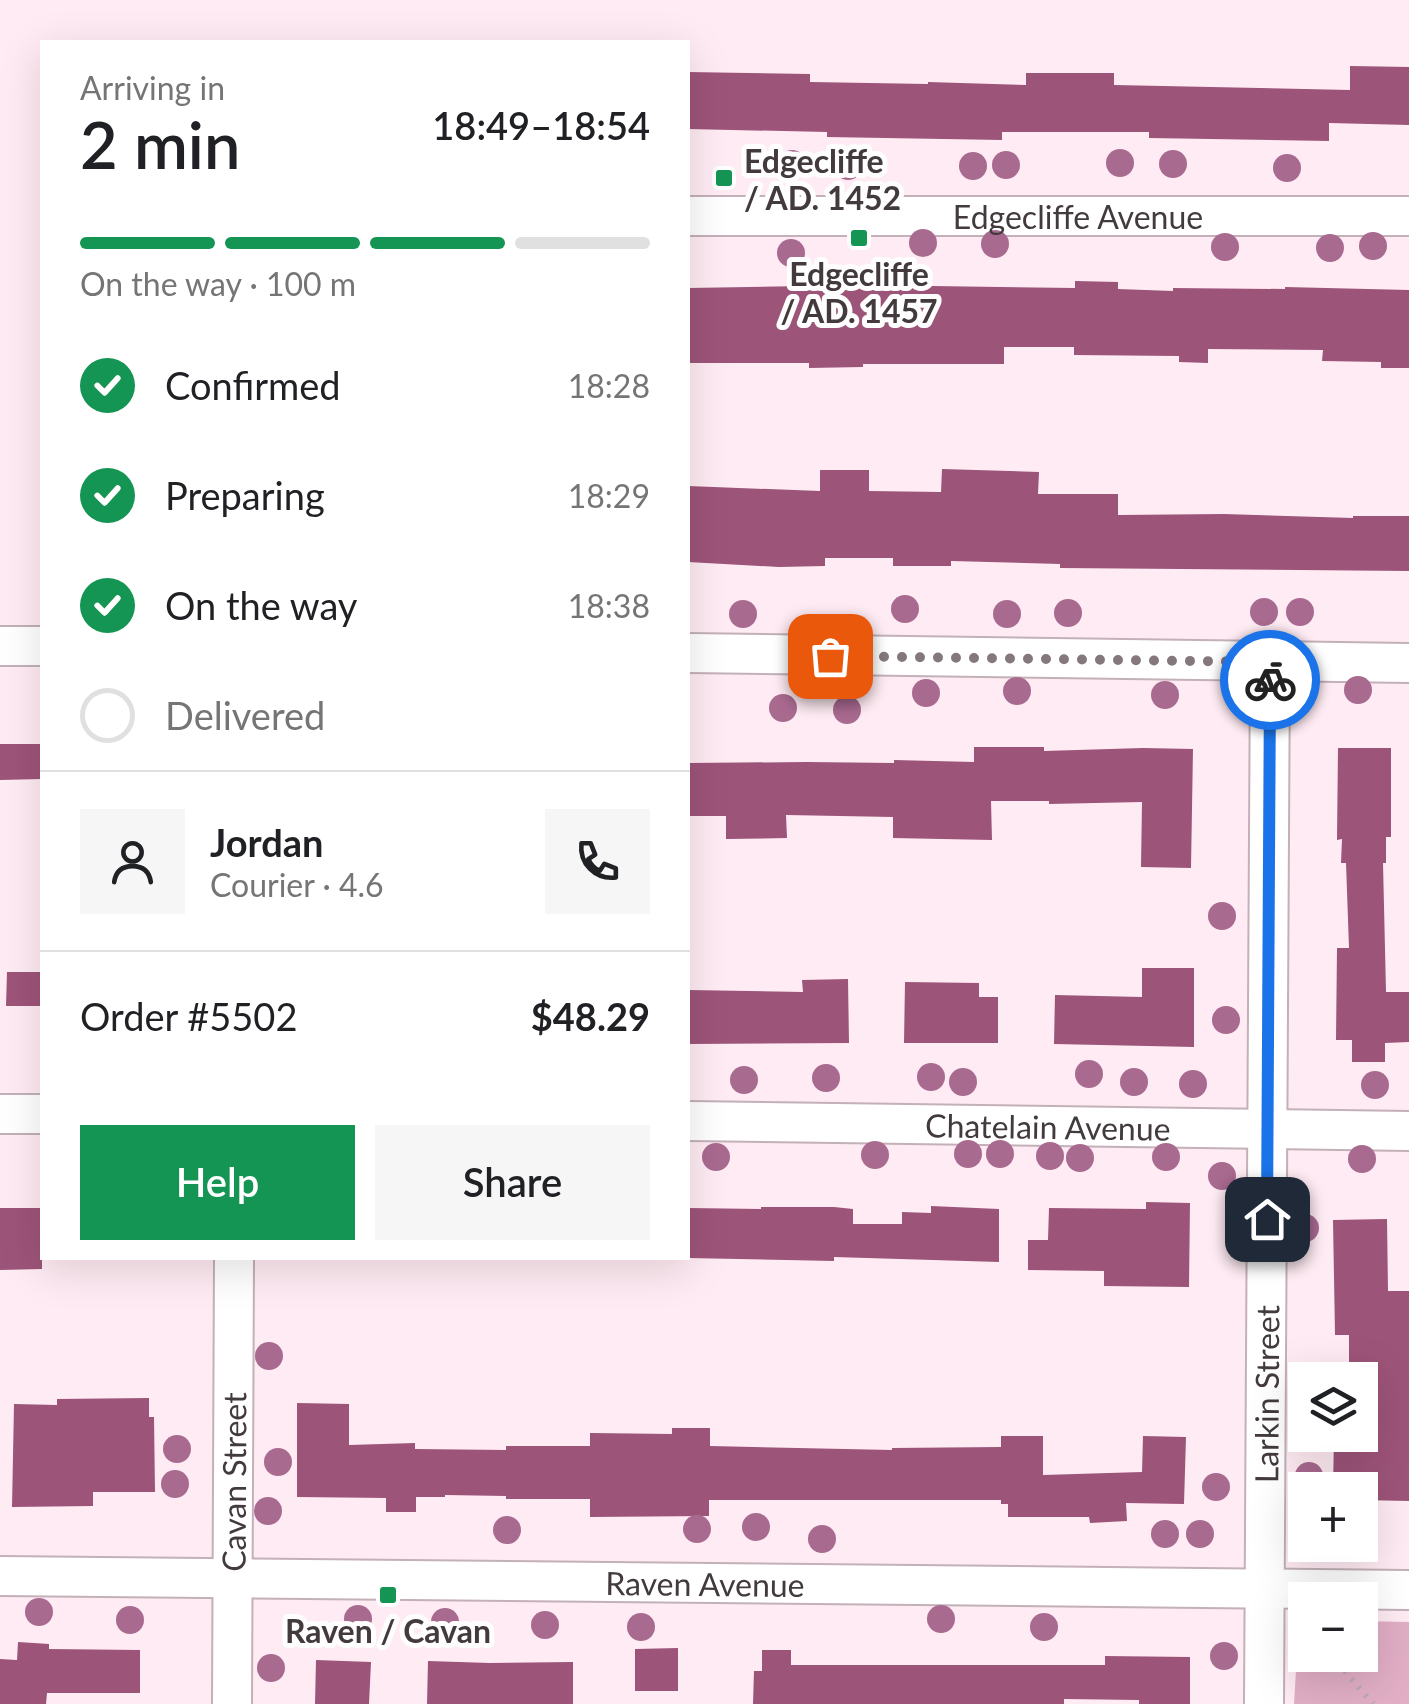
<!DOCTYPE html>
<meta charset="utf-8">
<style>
body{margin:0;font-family:Lato,sans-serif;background:#f6f6f6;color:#202124;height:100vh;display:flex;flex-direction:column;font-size:38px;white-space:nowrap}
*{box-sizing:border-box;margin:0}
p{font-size:32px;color:#757577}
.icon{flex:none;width:55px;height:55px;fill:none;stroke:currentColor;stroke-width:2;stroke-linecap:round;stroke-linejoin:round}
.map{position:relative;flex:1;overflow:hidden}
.drawer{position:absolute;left:40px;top:40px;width:650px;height:1220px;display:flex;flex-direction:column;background:#fff;border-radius:0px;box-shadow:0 10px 40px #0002}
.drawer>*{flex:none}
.tools{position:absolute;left:1288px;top:1362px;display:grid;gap:20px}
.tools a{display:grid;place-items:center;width:90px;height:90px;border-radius:0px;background:#fff;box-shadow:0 10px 40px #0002;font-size:50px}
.pin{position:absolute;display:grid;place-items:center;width:85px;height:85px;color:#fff;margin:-42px;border-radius:20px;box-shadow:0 5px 15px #0006}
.courier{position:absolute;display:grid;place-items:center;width:100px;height:100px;margin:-50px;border:8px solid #1a73e8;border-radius:50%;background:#fff;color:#222;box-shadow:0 2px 12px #0007}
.overview em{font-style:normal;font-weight:600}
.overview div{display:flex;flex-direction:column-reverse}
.overview{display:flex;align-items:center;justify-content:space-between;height:170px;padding:0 40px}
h1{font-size:65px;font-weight:600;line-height:75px}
.bar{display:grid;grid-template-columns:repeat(4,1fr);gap:15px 10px;align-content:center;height:120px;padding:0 40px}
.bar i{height:12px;border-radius:8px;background:#e0e0e0}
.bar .on{background:#159553}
.bar p{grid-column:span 4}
.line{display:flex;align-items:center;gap:25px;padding:0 40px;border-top:2px solid #e0e0e0}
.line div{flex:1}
.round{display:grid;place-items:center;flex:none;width:105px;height:105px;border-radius:0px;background:#f6f6f6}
ol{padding:0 40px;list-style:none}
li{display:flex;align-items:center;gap:30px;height:110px}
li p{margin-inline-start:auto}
li .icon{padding:10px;border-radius:50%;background:#159553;color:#fff;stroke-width:4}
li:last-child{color:#757577}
li i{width:55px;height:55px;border:5px solid #e0e0e0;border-radius:50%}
.action{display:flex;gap:20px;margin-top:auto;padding:20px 40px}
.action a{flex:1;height:115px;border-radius:0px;background:#159553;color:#fff;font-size:40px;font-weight:600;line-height:115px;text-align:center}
.action a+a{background:#f6f6f6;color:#202124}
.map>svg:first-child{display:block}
</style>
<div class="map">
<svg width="1409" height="1704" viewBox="0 0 1409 1704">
<rect width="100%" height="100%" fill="#ffebf3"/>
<path fill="#e1aec5" d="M 1360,1621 L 1409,1622 L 1409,1704 L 1294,1704 L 1297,1653 L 1305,1640 L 1305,1655 L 1360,1655 Z"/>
<path fill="#9d5479" d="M 1350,66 L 1409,67 L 1409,125 L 1329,123 L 1329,141 L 1149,138 L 1149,132 L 1002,132 L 1002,140 L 827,137 L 827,132 L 688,129 L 688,72 L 810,74 L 810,82 L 928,84 L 928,82 L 1026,85 L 1026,73 L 1114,73 L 1114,85 L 1350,90 Z
M 1075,281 L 1118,282 L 1118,289 L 1173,291 L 1173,288 L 1285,289 L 1285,287 L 1409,290 L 1409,368 L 1381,368 L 1381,362 L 1322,361 L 1323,350 L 1208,349 L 1208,363 L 1179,362 L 1179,356 L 1074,355 L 1074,347 L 1004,347 L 1004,364 L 863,364 L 863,367 L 809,368 L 809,363 L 688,363 L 688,288 L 862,285 L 1075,288 Z
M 942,469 L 1039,472 L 1038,494 L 1118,494 L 1118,515 L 1224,514 L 1353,518 L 1353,516 L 1409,516 L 1409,571 L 1060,568 L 1060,564 L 951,561 L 951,566 L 893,566 L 893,558 L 825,558 L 825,566 L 779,567 L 688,562 L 688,486 L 820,491 L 820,470 L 869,470 L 869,491 L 941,492 Z
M 0,744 L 42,744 L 42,779 L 0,780 Z
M 974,747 L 1044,747 L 1044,751 L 1143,748 L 1193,749 L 1191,868 L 1141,867 L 1142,802 L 1049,804 L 1049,801 L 991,801 L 992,840 L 893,838 L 893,817 L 786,815 L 787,838 L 726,839 L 726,816 L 688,816 L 688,763 L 807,762 L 894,763 L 894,760 L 974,762 Z
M 1338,748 L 1391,748 L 1391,837 L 1386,837 L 1386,863 L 1383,863 L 1386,992 L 1409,992 L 1409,1042 L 1385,1043 L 1385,1062 L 1352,1062 L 1352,1040 L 1336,1040 L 1337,948 L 1349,948 L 1346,863 L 1341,863 L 1342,839 L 1337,840 Z
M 1142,968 L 1194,968 L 1194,1047 L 1054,1044 L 1055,995 L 1142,997 Z
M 7,972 L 42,972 L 42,1006 L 6,1006 Z
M 848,979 L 849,1043 L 688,1044 L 688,990 L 803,992 L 802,980 Z
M 905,982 L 979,983 L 979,997 L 998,997 L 998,1043 L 904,1043 Z
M 1146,1202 L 1190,1203 L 1189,1287 L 1104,1286 L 1104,1271 L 1028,1270 L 1028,1240 L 1048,1240 L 1049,1208 L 1146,1209 Z
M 931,1206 L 999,1209 L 999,1262 L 834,1257 L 834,1261 L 688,1258 L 688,1208 L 761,1209 L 761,1207 L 834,1207 L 853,1209 L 853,1224 L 902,1224 L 902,1212 L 931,1213 Z
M 0,1208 L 42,1208 L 42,1269 L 0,1270 Z
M 1387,1219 L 1388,1291 L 1409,1291 L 1409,1501 L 1360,1500 L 1360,1490 L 1333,1490 L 1334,1435 L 1360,1435 L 1360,1380 L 1349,1380 L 1349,1335 L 1335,1335 L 1333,1220 Z
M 149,1398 L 149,1417 L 154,1417 L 155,1492 L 93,1492 L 93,1506 L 12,1507 L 14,1404 L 57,1405 L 57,1399 Z
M 297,1403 L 349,1404 L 349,1445 L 415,1443 L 415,1449 L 506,1450 L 506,1446 L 590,1446 L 590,1433 L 672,1434 L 672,1428 L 710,1428 L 710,1446 L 892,1450 L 892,1448 L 1001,1447 L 1001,1436 L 1043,1436 L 1043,1475 L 1142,1472 L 1143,1436 L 1186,1437 L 1184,1504 L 1126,1503 L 1127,1521 L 1090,1523 L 1089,1517 L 1008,1517 L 1008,1504 L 1001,1504 L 1001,1500 L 709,1500 L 709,1516 L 590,1517 L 590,1499 L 506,1499 L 506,1496 L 445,1495 L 445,1497 L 416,1497 L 416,1512 L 386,1512 L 386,1498 L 297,1497 Z
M 18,1642 L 49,1644 L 49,1649 L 140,1650 L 140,1693 L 47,1693 L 46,1704 L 0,1704 L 0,1659 L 17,1660 Z
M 678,1648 L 678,1691 L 635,1691 L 635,1649 Z
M 762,1650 L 791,1650 L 791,1665 L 1105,1665 L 1105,1656 L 1190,1657 L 1190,1704 L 1139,1704 L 1139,1700 L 1064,1699 L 1064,1704 L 753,1704 L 754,1671 L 762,1671 Z
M 316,1660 L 371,1662 L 369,1704 L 315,1704 Z
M 428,1661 L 490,1663 L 573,1662 L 573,1704 L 427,1704 Z"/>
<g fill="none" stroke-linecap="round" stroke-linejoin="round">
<g stroke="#c3b0b8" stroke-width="42">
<g id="minor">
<path id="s1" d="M 688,216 L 1409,216"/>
<path d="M 0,646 L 42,646"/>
<path d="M 688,653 L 1409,663"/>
<path d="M 0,1114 L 42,1114"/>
<path id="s2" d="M 688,1121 L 1409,1131"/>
<path id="s3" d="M 0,1576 L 1409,1590"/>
<path id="s4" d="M 232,1704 L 234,1258"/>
<path id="s5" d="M 1264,1704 L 1270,662"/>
</g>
</g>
<path stroke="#bbabb1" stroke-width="6" stroke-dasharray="2.5 8" stroke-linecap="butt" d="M 1331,1655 L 1373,1704"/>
<use href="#minor" stroke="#fff" stroke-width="38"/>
</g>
<g fill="#a96a90">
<circle cx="1120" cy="163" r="14"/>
<circle cx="792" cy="164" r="14"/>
<circle cx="1173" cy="164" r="14"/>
<circle cx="1006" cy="165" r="14"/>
<circle cx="848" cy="166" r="14"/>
<circle cx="973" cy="166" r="14"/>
<circle cx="1287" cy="168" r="14"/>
<circle cx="923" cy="243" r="14"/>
<circle cx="995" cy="244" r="14"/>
<circle cx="1373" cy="246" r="14"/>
<circle cx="1225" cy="247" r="14"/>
<circle cx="1330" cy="248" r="14"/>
<circle cx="791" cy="253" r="14"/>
<circle cx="905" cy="609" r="14"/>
<circle cx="1264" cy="612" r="14"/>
<circle cx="1300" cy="612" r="14"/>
<circle cx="1068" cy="613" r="14"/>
<circle cx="743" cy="614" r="14"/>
<circle cx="1007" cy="614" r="14"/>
<circle cx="1358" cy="690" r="14"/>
<circle cx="1017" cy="691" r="14"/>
<circle cx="926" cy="693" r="14"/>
<circle cx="1165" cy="695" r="14"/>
<circle cx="783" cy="708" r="14"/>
<circle cx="847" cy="710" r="14"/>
<circle cx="1222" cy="916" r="14"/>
<circle cx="1226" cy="1020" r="14"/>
<circle cx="1089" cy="1074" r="14"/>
<circle cx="931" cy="1077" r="14"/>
<circle cx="826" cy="1078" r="14"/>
<circle cx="744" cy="1080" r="14"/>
<circle cx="963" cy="1082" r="14"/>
<circle cx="1134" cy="1082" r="14"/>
<circle cx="1193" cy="1084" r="14"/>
<circle cx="1375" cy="1085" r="14"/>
<circle cx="968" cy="1154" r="14"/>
<circle cx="1000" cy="1154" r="14"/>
<circle cx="875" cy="1155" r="14"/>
<circle cx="1050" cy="1156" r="14"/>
<circle cx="716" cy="1157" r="14"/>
<circle cx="1166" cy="1157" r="14"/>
<circle cx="1080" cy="1158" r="14"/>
<circle cx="1362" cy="1159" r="14"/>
<circle cx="1222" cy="1176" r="14"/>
<circle cx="1305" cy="1228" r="14"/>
<circle cx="269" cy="1356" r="14"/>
<circle cx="177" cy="1449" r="14"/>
<circle cx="278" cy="1462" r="14"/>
<circle cx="1309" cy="1476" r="14"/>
<circle cx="175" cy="1484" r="14"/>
<circle cx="1216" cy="1487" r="14"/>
<circle cx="268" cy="1511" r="14"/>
<circle cx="756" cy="1527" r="14"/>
<circle cx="697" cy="1529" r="14"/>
<circle cx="507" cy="1530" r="14"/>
<circle cx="1165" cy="1534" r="14"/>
<circle cx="1200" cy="1534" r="14"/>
<circle cx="822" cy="1539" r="14"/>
<circle cx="39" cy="1612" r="14"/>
<circle cx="358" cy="1619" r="14"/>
<circle cx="941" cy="1619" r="14"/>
<circle cx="130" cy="1620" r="14"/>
<circle cx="445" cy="1622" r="14"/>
<circle cx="545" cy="1625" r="14"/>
<circle cx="641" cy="1627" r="14"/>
<circle cx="1044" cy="1627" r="14"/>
<circle cx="1224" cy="1656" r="14"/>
<circle cx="271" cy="1668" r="14"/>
</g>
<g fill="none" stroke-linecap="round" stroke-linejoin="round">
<path stroke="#84787d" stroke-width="10" stroke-dasharray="0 18" d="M 830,656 L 1270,662 L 1270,680"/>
<path stroke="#1a73e8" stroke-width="12" d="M 1267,1219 L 1270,680"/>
</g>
<g fill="#159553" stroke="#fefefe" stroke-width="4">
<rect x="714" y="168" width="20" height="20" rx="5"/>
<rect x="849" y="228" width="20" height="20" rx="5"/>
<rect x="378" y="1585" width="20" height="20" rx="5"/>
</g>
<g text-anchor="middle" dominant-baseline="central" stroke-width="10" stroke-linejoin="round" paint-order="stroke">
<g font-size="32" font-weight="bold" fill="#423a3d" stroke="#fefefe">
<text x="744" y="160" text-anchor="start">Edgecliffe<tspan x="744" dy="37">/ AD. 1452</tspan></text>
<text x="859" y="273">Edgecliffe<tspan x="859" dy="37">/ AD. 1457</tspan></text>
<text x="388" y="1630">Raven / Cavan</text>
</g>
<g font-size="32" fill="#423a3d" stroke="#fefefe">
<text stroke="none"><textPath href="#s1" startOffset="390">Edgecliffe Avenue</textPath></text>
<text stroke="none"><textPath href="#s2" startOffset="360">Chatelain Avenue</textPath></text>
<text stroke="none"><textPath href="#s5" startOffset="310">Larkin Street</textPath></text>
<text stroke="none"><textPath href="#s4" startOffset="222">Cavan Street</textPath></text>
<text stroke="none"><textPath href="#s3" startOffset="705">Raven Avenue</textPath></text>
</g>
</g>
</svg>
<div class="tools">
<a><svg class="icon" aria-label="layers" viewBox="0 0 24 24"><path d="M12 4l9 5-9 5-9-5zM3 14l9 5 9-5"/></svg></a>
<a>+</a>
<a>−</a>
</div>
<div class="pin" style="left:830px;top:656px;background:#ea580c"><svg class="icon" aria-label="bag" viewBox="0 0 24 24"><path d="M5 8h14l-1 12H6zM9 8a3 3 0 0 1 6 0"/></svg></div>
<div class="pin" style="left:1267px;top:1219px;background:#1f2937"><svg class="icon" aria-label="home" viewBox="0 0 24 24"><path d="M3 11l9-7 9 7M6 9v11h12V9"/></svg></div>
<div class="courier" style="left:1270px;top:680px"><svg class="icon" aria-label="bike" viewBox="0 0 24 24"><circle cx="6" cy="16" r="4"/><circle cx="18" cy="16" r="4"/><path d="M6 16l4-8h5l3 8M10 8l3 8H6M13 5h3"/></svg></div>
<section class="drawer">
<div class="overview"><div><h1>2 min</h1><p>Arriving in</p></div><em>18:49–18:54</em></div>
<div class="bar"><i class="on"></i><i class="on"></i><i class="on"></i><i></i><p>On the way · 100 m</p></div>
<ol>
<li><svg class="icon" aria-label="check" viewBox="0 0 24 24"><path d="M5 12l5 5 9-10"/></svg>Confirmed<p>18:28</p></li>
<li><svg class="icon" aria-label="check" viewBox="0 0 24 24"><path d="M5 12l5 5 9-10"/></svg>Preparing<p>18:29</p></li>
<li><svg class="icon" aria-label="check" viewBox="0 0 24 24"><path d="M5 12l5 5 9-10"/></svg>On the way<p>18:38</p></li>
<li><i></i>Delivered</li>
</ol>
<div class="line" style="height:180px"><a class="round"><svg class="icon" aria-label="person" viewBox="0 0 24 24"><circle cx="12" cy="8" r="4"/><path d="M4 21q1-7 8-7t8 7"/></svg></a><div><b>Jordan</b><p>Courier · 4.6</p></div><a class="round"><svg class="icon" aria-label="phone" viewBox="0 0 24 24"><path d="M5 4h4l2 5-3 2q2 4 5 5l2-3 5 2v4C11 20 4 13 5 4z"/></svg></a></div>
<div class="line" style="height:130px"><div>Order #5502</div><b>$48.29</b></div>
<div class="action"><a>Help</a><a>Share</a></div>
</section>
</div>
